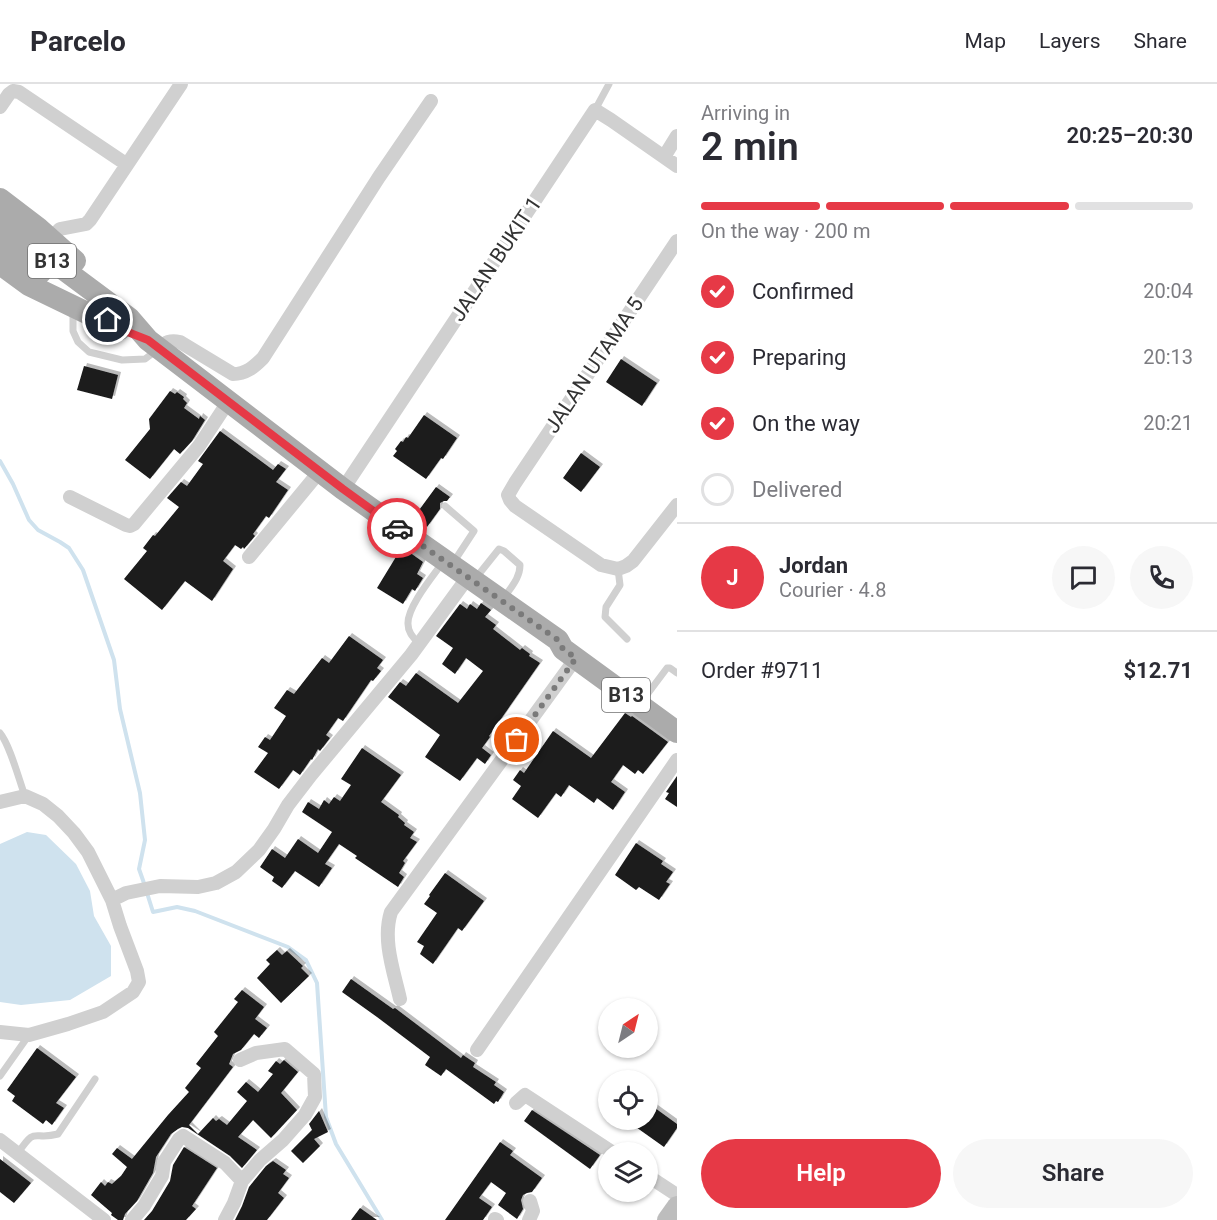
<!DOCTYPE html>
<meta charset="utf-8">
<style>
body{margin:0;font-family:Roboto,sans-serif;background:#f7f7f7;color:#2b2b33;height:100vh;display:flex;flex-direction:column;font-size:22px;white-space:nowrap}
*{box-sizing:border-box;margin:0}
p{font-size:20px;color:#7c7c81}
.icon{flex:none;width:33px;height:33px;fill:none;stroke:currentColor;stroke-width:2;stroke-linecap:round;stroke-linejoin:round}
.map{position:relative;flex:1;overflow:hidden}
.panel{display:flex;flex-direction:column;background:#fff;width:540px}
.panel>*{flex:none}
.needle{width:39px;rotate:35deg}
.fabs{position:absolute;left:598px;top:914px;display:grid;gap:12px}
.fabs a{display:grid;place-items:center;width:60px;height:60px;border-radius:50%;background:#fff;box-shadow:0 2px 4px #0004;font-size:30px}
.pin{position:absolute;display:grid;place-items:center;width:51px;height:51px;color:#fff;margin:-26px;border:3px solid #fff;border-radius:50%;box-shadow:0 2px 6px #0007}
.courier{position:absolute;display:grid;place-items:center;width:60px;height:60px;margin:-30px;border:4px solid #e63946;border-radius:50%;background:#fff;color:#222;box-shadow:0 2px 8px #0007}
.summary em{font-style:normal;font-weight:600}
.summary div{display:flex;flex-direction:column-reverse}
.summary{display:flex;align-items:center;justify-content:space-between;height:102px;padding:0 24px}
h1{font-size:39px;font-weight:600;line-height:45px}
.bar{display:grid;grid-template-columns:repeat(4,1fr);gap:9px 6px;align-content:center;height:72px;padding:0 24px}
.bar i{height:8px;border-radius:4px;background:#e1e1e2}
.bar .on{background:#e63946}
.bar p{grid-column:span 4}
.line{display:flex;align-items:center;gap:15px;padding:0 24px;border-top:2px solid #e1e1e2}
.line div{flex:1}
.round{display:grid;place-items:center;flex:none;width:63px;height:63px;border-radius:32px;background:#f7f7f7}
ol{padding:0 24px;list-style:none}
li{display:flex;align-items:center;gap:18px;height:66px}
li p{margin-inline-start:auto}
li .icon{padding:6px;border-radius:50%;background:#e63946;color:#fff;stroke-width:4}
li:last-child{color:#7c7c81}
li i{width:33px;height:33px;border:3px solid #e1e1e2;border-radius:50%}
.action{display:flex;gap:12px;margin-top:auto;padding:12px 24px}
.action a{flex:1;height:69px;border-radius:36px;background:#e63946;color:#fff;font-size:24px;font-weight:600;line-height:69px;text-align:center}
.action a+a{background:#f7f7f7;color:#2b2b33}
header{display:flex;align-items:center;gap:36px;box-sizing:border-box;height:84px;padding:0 30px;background:#fff;border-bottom:2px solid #e1e1e2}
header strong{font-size:28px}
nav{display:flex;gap:33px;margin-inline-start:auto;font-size:21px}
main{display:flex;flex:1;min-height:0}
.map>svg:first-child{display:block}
</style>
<header>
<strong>Parcelo</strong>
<nav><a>Map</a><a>Layers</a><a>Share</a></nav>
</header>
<main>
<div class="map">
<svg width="677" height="1136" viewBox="0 0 677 1136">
<defs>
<filter id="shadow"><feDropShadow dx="3" dy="-3" stdDeviation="0" flood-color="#0004"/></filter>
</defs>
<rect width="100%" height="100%" fill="#fff"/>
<path fill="#cfe2ee" d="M 27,748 L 46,751 L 76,780 L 90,807 L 94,832 L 111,862 L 111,892 L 70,916 L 21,921 L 0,918 L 0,760 Z"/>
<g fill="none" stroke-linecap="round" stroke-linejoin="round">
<path stroke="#cfe2ee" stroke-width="4" d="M 0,377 L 13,400 L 29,436 L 38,446 L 60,458 L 69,464 L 83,486 L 114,576 L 120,625 L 140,709 L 145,756 L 139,785 L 145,802
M 147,809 L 153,828 L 177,823 L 195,827 L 288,863 L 306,876 L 317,899 L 326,1033 L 336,1060 L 382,1136"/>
</g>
<path fill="#1a1a1a" filter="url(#shadow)" d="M 621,275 L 657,299 L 642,322 L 606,298 Z
M 84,282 L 118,291 L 112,315 L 77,306 Z
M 170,307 L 175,310 L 177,308 L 184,313 L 183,315 L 187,319 L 184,324 L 199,335 L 200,332 L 205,336 L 192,357 L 180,370 L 174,365 L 150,395 L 125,376 L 150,345 L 149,335 Z
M 424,331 L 457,354 L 443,375 L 441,374 L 426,395 L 393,372 L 397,367 L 395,365 L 401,357 L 403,358 L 406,353 L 408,354 Z
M 220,347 L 273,386 L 278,380 L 286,385 L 276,398 L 288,406 L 269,434 L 266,432 L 253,450 L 255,452 L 244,465 L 243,463 L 241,465 L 235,461 L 223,477 L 233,485 L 212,517 L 185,497 L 162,526 L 124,495 L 147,467 L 143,464 L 153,451 L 155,452 L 179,423 L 167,414 L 181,398 L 187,402 L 203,380 L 198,377 Z
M 581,369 L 600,383 L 581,408 L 563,394 Z
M 436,403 L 450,413 L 447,417 L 444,417 L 440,419 L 440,425 L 427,443 L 414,433 Z
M 402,463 L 423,478 L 417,490 L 423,494 L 415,507 L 412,505 L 403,520 L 377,504 Z
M 481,519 L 491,526 L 485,533 L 496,541 L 493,545 L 520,566 L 522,564 L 530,570 L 529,572 L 540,579 L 489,652 L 490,653 L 482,664 L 491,671 L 485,680 L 477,674 L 460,697 L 425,673 L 440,651 L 388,613 L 400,598 L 406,602 L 416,589 L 458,619 L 483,587 L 466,574 L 455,590 L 442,580 L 453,564 L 436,552 L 460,520 L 467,525 L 470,520 L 477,525 Z
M 349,552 L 383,576 L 377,584 L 381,587 L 373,597 L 371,596 L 343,637 L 338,634 L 326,651 L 330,654 L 320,667 L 318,665 L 312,676 L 311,675 L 300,691 L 293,686 L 279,705 L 254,688 L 268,669 L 258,663 L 265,653 L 270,656 L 286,632 L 274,624 L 287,606 L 294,610 L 322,574 L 329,579 Z
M 625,629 L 631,633 L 632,632 L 668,658 L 643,690 L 638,686 L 635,690 L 623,681 L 611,698 L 625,708 L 613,726 L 597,714 L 594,719 L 569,701 L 561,713 L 556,709 L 538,734 L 512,715 L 521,702 L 513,696 L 520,686 L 524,689 L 553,647 L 591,674 Z
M 362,664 L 401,691 L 381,718 L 399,731 L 398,733 L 405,739 L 404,741 L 414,748 L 410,754 L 417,758 L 403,777 L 405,779 L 399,789 L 404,793 L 398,803 L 355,774 L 357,772 L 339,760 L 325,780 L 332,784 L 319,803 L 295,787 L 282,804 L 272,797 L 274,793 L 260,783 L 272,765 L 285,774 L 298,755 L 318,769 L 332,748 L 302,728 L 308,718 L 319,725 L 324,716 L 329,720 L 334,713 L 340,717 L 351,701 L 341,695 Z
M 677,692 L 677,723 L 665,715 L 669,709 L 666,708 Z
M 636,759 L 663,777 L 661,780 L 673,788 L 666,798 L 670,800 L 659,816 L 639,803 L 636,806 L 615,791 Z
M 445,789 L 484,817 L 462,847 L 458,844 L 433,880 L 420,870 L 424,862 L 417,858 L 437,829 L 424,820 L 430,812 L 429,811 Z
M 277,866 L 282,871 L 287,867 L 303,882 L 301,884 L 309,892 L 281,919 L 257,894 L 270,880 L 266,876 Z
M 351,895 L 393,925 L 395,924 L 461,974 L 463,971 L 475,979 L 473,983 L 496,998 L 494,1001 L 504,1008 L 498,1018 L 496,1017 L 494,1020 L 446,985 L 441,992 L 425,981 L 430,973 L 377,933 L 342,908 Z
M 242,906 L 264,923 L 255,935 L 267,944 L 259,954 L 254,950 L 241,966 L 233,970 L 229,980 L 233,983 L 189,1041 L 198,1050 L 213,1034 L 216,1037 L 219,1035 L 227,1041 L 247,1017 L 237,1008 L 246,998 L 258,1008 L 273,990 L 268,987 L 276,977 L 280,980 L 284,976 L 298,988 L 281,1009 L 297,1026 L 271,1054 L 253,1036 L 238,1053 L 257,1066 L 242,1084 L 230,1072 L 188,1044 L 182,1043 L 178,1045 L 171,1050 L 156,1073 L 153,1089 L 137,1117 L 125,1130 L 123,1136 L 118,1136 L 111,1131 L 112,1129 L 91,1111 L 101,1098 L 105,1102 L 108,1098 L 112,1100 L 121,1092 L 127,1083 L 112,1070 L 117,1064 L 132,1075 L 168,1031 L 189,1008 L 185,1004 L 201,984 L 196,980 L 218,952 L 214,948 L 238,918 L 234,915 Z
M 37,964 L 76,993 L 56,1019 L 64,1024 L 52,1041 L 46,1036 L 43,1040 L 12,1017 L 15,1012 L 7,1006 Z
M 648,1019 L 677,1040 L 677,1044 L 664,1063 L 633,1041 L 638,1035 L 648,1035 Z
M 532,1026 L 600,1071 L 590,1085 L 524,1037 Z
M 319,1027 L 328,1048 L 314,1055 L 320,1062 L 303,1079 L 291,1067 L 312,1046 L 309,1040 Z
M 500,1058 L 513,1067 L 510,1071 L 542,1094 L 532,1108 L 527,1109 L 523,1111 L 521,1116 L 523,1125 L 517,1135 L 498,1121 L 506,1109 L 491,1098 L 479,1114 L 492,1123 L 483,1136 L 445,1136 Z
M 184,1063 L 217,1084 L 192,1122 L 196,1125 L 186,1136 L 144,1136 L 152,1127 L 170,1097 L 173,1081 Z
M 0,1075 L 31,1099 L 14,1119 L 0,1108 Z
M 273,1077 L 286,1086 L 283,1090 L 289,1094 L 278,1109 L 284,1114 L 267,1136 L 235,1136 L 242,1122 L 249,1103 L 266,1082 Z
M 360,1124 L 377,1136 L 351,1136 Z"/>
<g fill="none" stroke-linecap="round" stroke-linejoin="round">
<path stroke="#d0d0d0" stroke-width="7" d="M 595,26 L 609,0
M 73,228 L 73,247 L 78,258 L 89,268 L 122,276 L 145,275 L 157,266
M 445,422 L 474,447 L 453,479
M 618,485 L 620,501 L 606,523 L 605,533 L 627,555
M 475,495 L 499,465 L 504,467 L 520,481 C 520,494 511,503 504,514
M 419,560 C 414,554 408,549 408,540 C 407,523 433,492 443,478
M 646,612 L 667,584 L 670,584 L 677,589
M 0,649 C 10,661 19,696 25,712
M 0,992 L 29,951
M 18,1069 C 37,1041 32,1057 58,1050 L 95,995"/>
<path stroke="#d0d0d0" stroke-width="14" d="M 0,23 L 9,10 L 13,7 L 19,8 L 126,80
M 664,73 L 677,52
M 50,155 L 60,145 L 86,140 L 90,136 L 181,0
M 677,157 L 515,399 L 508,411 L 510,416 L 515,422 L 601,481 L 618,485 L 626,482 L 633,477 L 677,421
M 159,264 C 166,258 170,256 180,258 L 233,290 C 246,290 254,283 263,274 L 379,93 L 431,17
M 343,405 L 595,26 L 611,36 L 677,82
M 70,413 L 126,441 L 130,442 L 134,440 L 199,362 L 228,318
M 249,473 L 320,387
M 0,718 L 25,712 L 43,720 L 58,732 L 74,749 L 88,768 L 112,816 L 120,842 L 137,887 L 139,898 L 133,908 L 103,928 L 68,940 L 29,951 L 0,948
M 112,816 L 126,809 L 160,802 L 198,803 L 216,799 L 236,788 L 259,766 L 274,745 L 288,721 L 311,691 L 411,571 L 468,493
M 400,915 C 394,888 382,856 391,828 L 576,574
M 477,966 L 677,676
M 516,1019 L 525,1011 L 612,1068
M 0,1056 L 104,1136
M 648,1092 L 677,1111
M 495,1135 L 497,1136
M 132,1136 L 144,1122 L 162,1092 L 164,1078 L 179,1055 L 183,1052 L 225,1079 L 242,1097
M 225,1136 L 234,1119 L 242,1097 L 260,1076 L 283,1056 L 305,1031 L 315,1013 L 314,990 L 285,965 L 256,969 L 240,976
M 529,1136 L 533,1127 L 530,1117"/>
<path stroke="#bdbdbd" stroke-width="20" d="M 667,1136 L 677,1122"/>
<path stroke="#ababab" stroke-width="22" d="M 0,115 L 38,144 L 75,177
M 0,138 L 129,234 L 148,256 L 343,405 L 558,556 L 563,565 L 677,648
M 0,158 L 41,188
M 0,180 L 29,201 L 120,245"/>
</g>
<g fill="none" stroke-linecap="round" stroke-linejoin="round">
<path stroke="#7a7a7a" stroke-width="6" stroke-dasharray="0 10.8" d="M 397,444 L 558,556 L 563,565 L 576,574 L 517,656"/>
<path stroke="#e63946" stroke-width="8" d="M 108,236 L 120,245 L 148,256 L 343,405 L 397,444"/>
</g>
<g text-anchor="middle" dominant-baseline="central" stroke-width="6" stroke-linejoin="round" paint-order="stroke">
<g fill="#fff" stroke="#707070" stroke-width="1.5">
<rect x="28" y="160" width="48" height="34" rx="4.5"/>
<rect x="602" y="594" width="48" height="34" rx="4.5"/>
</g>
<g font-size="20" font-weight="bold" fill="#333">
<text x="52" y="177">B13</text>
<text x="626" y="611">B13</text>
</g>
<g font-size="21" fill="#333" stroke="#fff">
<text transform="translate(496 175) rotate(-56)">JALAN BUKIT 1</text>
<text transform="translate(594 281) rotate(-56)">JALAN UTAMA 5</text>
</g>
</g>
</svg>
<div class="fabs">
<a><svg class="needle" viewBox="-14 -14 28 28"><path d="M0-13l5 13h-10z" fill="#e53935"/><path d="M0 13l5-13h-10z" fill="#7c7c81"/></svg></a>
<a><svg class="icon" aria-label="locate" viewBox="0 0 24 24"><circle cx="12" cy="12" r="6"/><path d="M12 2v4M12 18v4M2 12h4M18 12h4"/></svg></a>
<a><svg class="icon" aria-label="layers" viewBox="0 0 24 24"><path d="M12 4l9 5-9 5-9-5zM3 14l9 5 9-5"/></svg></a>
</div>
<div class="pin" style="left:517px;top:656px;background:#ea580c"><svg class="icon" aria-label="bag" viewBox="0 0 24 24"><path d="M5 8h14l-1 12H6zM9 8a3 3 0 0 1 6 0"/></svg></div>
<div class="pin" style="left:108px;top:236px;background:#1f2937"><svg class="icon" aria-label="home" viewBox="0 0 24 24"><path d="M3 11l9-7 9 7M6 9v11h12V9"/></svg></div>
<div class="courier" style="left:397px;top:444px"><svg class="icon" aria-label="car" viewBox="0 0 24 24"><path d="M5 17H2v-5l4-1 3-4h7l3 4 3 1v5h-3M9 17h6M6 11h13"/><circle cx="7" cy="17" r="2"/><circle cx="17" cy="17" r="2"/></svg></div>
</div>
<section class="panel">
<div class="summary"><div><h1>2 min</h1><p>Arriving in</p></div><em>20:25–20:30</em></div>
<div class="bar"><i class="on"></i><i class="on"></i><i class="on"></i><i></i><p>On the way · 200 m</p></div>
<ol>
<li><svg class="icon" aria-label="check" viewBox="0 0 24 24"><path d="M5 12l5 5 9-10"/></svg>Confirmed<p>20:04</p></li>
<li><svg class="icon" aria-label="check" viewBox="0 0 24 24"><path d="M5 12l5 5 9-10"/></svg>Preparing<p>20:13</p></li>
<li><svg class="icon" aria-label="check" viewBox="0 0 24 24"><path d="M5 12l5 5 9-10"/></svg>On the way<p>20:21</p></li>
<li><i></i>Delivered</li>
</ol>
<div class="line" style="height:108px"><b class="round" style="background:#e63946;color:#fff">J</b><div><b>Jordan</b><p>Courier · 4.8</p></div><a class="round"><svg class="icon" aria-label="chat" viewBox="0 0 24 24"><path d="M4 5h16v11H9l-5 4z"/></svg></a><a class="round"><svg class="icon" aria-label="phone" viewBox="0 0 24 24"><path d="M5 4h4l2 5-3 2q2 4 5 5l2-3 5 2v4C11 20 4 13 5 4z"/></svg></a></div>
<div class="line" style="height:78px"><div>Order #9711</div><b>$12.71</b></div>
<div class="action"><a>Help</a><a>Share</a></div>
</section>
</main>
